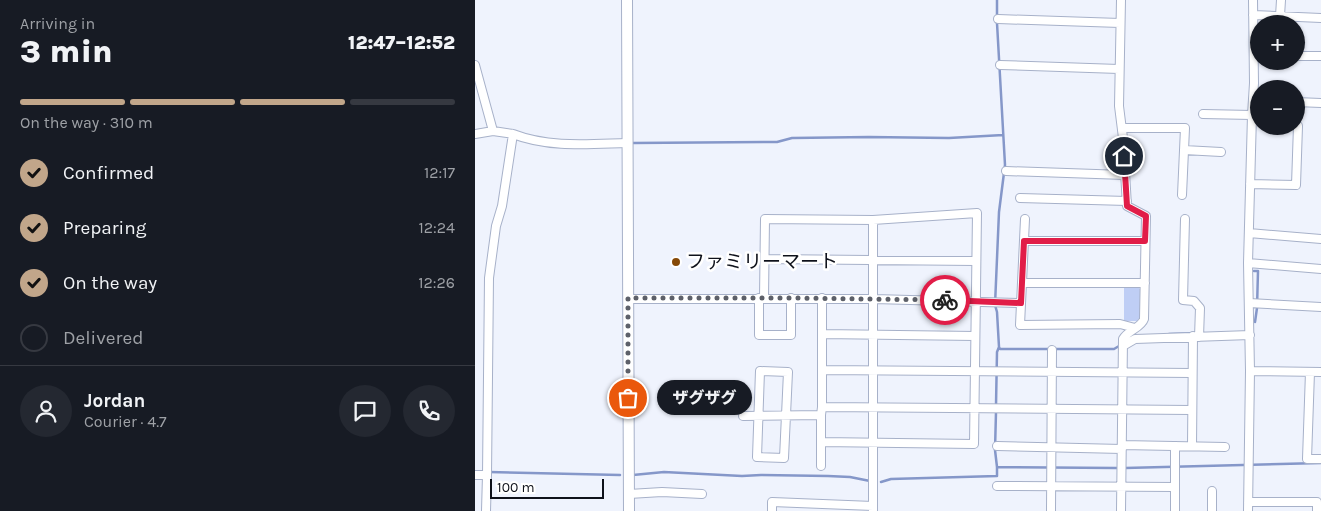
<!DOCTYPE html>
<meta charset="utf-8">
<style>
body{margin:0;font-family:Karla,"Noto Sans JP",sans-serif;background:#242831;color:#f1f3f6;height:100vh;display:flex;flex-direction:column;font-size:19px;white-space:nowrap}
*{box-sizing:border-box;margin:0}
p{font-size:16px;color:#9ea1a6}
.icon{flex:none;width:28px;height:28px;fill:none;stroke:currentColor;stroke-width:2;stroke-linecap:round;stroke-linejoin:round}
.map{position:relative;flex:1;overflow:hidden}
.drawer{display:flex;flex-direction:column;background:#171b24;width:475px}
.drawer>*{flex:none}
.fabs{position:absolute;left:775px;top:15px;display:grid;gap:10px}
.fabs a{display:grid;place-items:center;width:55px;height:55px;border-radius:50%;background:#171b24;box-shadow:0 1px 4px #0004;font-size:25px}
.scale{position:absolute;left:15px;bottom:12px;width:114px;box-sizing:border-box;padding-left:5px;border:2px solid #0e111a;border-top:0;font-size:14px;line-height:18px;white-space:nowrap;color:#0e111a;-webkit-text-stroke:4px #fff;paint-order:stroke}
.pin{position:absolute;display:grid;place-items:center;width:42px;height:42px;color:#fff;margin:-21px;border:2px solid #fff;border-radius:50%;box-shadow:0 1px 5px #0007}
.courier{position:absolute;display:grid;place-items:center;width:50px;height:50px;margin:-25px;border:4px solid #e11d48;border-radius:50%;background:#fff;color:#222;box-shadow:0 1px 6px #0007}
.bubble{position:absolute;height:35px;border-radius:18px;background:#171b24;box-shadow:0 1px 4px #0004;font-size:16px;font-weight:800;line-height:35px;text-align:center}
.overview em{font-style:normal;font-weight:800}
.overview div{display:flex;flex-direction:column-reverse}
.overview{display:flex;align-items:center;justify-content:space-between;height:85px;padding:0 20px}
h1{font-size:32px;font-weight:800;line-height:38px}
.bar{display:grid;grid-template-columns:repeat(4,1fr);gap:8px 5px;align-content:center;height:60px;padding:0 20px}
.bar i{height:6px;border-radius:4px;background:#363941}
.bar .on{background:#c1a68a}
.bar p{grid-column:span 4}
.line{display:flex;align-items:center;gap:12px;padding:0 20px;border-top:1px solid #363941}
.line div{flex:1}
.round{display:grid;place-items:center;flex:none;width:52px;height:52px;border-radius:26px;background:#242831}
ol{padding:0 20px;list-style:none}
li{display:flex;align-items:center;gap:15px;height:55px}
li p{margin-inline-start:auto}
li .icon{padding:5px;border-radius:50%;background:#c1a68a;color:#111;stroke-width:4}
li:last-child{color:#9ea1a6}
li i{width:28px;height:28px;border:2px solid #363941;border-radius:50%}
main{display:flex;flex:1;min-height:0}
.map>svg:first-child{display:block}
</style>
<main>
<section class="drawer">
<div class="overview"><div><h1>3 min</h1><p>Arriving in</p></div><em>12:47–12:52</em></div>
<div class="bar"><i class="on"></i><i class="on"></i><i class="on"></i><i></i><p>On the way · 310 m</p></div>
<ol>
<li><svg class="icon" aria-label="check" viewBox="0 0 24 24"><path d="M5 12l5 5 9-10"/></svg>Confirmed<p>12:17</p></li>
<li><svg class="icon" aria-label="check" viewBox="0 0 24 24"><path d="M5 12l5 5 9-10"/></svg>Preparing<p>12:24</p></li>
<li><svg class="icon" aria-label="check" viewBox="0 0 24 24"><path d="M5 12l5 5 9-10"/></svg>On the way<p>12:26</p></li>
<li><i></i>Delivered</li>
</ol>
<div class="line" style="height:90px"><a class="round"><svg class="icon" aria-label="person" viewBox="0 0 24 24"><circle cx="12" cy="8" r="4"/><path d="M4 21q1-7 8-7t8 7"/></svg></a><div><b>Jordan</b><p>Courier · 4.7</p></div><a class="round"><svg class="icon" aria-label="chat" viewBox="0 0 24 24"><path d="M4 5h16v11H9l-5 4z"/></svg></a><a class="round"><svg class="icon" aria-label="phone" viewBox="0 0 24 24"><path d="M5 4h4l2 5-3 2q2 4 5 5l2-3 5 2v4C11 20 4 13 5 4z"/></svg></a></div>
</section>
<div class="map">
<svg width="846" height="511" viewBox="0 0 846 511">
<rect width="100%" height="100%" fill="#eff3fd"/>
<path fill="#bfcef5" d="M 649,286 L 662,286 L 665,289 L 665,317 L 662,321 L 649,321 Z"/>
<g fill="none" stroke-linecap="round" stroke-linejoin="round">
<path stroke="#8597c9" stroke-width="2.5" d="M 158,143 L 302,142 L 317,138 L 394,137 L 474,138 L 528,135
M 779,271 L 783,271 L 782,308 L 780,322
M 694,334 L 724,333
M 524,347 L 525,349 L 639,349 L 644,346
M 521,405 L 522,352 L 524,347 L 522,312 L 520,305 L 524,212 L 530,165 L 522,23 L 522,0
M 521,412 L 520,450 L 522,467
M 650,468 L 846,463
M 14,472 L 145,475
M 158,475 L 189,472 L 267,476 L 286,475 L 353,476 L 375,477 L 395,481
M 406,482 L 416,479 L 522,476 L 522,467 L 642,468"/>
<g stroke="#a7b1c9" stroke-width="10">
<path id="minor" d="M 646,0 L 644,106 L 648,138 L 652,206 L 671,216 L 669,319 C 666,328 653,330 648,339 L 646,511
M 778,15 L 846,18
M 805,16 L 806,0
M 523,19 L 645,23
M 821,56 L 846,56
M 0,65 L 18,131 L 38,134 L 27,206 L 21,226 L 14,278 L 12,475 L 11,511
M 525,65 L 644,69
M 821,102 L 846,103
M 728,114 L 777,115
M 647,128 L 710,128 L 707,195
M 0,134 L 18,131
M 38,134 C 74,148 114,144 152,143
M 709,150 L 746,152
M 531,171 L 650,175
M 775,184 L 821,185 L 823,126
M 545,198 L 652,201
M 550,219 L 545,325 L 645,324 L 660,328
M 710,219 L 708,300 L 719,301 L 725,308 L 724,337
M 774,233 L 846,239
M 549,241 L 670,241
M 290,259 L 501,261
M 773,263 L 846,269
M 547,283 L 670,283
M 284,298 L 284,335 L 316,335 L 316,298
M 289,298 L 290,219 L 398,220 L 502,213 L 499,444 L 346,442
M 153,299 L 399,299 L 546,303
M 774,303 L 846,307
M 347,334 L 500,336
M 648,346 L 660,339 L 775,335
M 347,370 L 717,373
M 285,371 L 313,372 L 309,458 L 282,457 Z
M 775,371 L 846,372
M 835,372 L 832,459 L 846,459
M 347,407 L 347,298
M 268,416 L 346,415 L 347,407 L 717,410
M 647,445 L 750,447
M 522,446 L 647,449
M 717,446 L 718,336
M 346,466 L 346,415
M 0,475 L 12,475
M 522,486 L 700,487
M 154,494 L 187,492 L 227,494
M 773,502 L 842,502 L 842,511
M 297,511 L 297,502 L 398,506
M 398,511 L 398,220
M 576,511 L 577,350
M 700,511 L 700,446
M 737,511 L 737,491
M 773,511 L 775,371 L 773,263 L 777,115 L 779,83 L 778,0"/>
</g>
<g stroke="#a7b1c9" stroke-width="12">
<path id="tertiary" d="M 152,0 L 154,511"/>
</g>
<use href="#minor" stroke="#fff" stroke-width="8"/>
<use href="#tertiary" stroke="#fff" stroke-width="10"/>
</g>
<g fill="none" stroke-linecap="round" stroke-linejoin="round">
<path stroke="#5d6069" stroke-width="5" stroke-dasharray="0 9" d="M 153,398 L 153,298 L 316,298 L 470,300"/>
<path stroke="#e11d48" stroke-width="6" d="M 470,300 L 546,303 L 549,241 L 670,241 L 671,216 L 652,206 L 649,156"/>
</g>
<circle fill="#864907" stroke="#fff" stroke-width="2" cx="201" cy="262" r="5"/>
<g text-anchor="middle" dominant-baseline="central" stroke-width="5" stroke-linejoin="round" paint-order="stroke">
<g font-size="19" fill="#0e111a" stroke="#fff" text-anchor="start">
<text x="211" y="262">ファミリーマート</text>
</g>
</g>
</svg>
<div class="fabs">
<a>+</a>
<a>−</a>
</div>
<div class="scale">100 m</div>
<div class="pin" style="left:153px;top:398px;background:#ea580c"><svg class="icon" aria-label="bag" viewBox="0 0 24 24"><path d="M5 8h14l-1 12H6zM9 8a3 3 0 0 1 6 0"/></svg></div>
<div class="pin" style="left:649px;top:156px;background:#1f2937"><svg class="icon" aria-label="home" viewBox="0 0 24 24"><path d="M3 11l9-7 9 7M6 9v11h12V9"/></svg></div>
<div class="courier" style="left:470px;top:300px"><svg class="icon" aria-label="bike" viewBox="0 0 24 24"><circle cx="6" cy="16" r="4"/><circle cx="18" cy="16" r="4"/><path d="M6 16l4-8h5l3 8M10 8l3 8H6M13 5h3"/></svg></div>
<div class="bubble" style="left:182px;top:380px;width:95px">ザグザグ</div>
</div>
</main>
